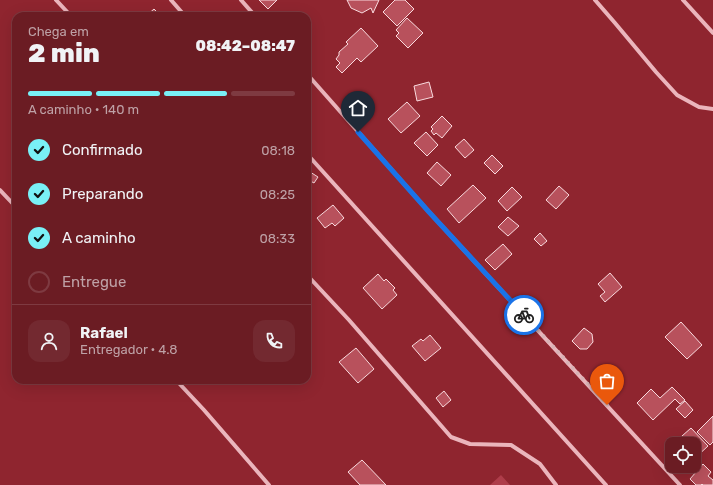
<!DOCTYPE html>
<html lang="pt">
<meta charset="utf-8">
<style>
body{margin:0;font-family:Rubik,sans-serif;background:#732930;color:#f1f3f6;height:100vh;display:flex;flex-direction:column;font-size:15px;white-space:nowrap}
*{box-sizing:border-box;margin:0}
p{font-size:13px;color:#bea1a6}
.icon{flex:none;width:22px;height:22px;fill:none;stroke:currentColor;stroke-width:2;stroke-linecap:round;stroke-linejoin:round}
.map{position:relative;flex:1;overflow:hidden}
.sheet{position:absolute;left:12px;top:12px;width:299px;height:372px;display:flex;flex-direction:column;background:#6b1c23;border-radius:12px;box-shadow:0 4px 16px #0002,0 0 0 1px #7e3a41}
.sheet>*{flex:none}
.fabs{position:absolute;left:665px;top:437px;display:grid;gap:8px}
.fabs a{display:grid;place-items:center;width:36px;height:36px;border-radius:8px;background:#6b1c23;box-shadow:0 4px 16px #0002,0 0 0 1px #7e3a41;font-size:20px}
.pin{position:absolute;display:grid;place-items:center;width:34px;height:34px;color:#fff;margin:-41px -17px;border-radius:50% 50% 50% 0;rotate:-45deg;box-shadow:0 0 4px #0007}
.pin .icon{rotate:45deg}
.courier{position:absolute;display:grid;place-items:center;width:40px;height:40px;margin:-20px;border:3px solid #1a73e8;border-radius:50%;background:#fff;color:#222;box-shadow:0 1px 5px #0007}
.overview em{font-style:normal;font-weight:800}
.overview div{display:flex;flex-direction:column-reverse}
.overview{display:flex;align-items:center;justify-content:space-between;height:68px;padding:0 16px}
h1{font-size:26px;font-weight:800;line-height:30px}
.bar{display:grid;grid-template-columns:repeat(4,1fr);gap:6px 4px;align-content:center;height:48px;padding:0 16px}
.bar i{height:5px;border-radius:3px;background:#7e3a41}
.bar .current{background:#79f0f6}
.bar p{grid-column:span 4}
.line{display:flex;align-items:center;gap:10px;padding:0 16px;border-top:1px solid #7e3a41}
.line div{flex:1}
.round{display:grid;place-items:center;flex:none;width:42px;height:42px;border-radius:12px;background:#732930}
ol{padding:0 16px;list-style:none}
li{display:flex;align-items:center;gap:12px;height:44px}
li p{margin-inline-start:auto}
li .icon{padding:4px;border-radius:50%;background:#79f0f6;color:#111;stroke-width:4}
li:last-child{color:#bea1a6}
li i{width:22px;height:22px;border:2px solid #7e3a41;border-radius:50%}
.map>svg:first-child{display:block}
</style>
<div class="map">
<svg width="713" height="485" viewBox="0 0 713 485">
<rect width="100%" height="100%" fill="#8f252f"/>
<path fill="#ae3d4a" d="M 501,475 L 510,485 L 490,485 Z"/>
<path fill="#b8515c" stroke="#f9dade" d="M 259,0 L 277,0 L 268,9 Z
M 347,0 L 379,0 L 373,13 L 371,8 L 362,13 L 351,8 Z
M 395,0 L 405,0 L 414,9 L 397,26 L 383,12 Z
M 154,9 L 161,16 L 146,16 Z
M 407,18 L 423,33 L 408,48 L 396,36 L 399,33 L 396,30 Z
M 361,28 L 378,46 L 361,62 L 357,58 L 342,73 L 336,67 L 340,63 L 336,59 L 339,55 L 339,52 L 348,44 L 346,42 Z
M 429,82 L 433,97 L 417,101 L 414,86 Z
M 407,102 L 420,116 L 401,133 L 388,119 Z
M 442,116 L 452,126 L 442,138 L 436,133 L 434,135 L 431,131 L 433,129 L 431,127 Z
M 426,132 L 438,145 L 427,156 L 414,143 Z
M 464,139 L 474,150 L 465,158 L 455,147 Z
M 492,155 L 503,166 L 495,174 L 484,163 Z
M 437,162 L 451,175 L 441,186 L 427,173 Z
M 307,170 L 318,177 L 314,183 L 307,179 Z
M 473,185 L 486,198 L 459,223 L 447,209 Z
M 559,186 L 569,195 L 556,209 L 546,200 Z
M 512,187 L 522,197 L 507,211 L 498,201 Z
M 333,205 L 344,218 L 335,226 L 332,223 L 325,228 L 317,218 Z
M 508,217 L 519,226 L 508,236 L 498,227 Z
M 540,233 L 547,241 L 541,246 L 534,239 Z
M 503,244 L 512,254 L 495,270 L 485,260 Z
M 610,273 L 622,287 L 605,302 L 600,296 L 605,292 L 598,284 Z
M 378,274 L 384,281 L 386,279 L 395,288 L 393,290 L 397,295 L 382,309 L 363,288 Z
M 681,322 L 702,345 L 687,359 L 665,337 Z
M 584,328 L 592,334 L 593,342 L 587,349 L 580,349 L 572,341 Z
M 430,335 L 441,348 L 425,361 L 412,346 L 421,339 L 423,341 Z
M 356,348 L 374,369 L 358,383 L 339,362 Z
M 672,387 L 685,400 L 680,404 L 675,399 L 653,420 L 637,403 L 651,389 L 660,398 Z
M 444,391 L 451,400 L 443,407 L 436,398 Z
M 685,401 L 693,410 L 685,418 L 676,409 Z
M 713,416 L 713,442 L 710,445 L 697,432 Z
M 691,428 L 708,446 L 694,459 L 694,444 L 673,444 Z
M 362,460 L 386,485 L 360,485 L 348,472 Z
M 703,464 L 711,472 L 708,476 L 713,480 L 713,485 L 703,485 L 702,484 L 701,485 L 696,485 L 690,479 Z"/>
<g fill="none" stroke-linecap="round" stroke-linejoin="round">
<path stroke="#ebb5bc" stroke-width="4" d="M 56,0 L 71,16
M 171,0 L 185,16
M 241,0 L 255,16
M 595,0 L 615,23 L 656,72 L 677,95 L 699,107 L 713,109
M 683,0 L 713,33
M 307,74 L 429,212 L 680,485
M 307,154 L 606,485
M 0,190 L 16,207
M 307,275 L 349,320 L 451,437 L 470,444 L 511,445 L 540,464 L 556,485
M 176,380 L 204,410 L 269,485"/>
</g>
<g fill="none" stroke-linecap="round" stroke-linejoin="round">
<path stroke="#d8b3b6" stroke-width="4" stroke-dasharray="0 7.2" d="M 524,315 L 607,405"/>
<path stroke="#1a73e8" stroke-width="5" d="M 358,132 L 429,212 L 524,315"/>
</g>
</svg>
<div class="fabs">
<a><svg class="icon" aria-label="locate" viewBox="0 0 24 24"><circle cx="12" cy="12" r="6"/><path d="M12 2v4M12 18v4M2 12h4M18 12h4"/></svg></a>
</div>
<div class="pin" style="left:607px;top:405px;background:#ea580c"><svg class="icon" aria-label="bag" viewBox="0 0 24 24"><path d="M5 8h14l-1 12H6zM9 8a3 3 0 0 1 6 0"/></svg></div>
<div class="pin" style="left:358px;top:132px;background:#1f2937"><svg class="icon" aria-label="home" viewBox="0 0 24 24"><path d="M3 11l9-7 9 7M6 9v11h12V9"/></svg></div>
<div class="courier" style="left:524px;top:315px"><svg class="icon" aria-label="bike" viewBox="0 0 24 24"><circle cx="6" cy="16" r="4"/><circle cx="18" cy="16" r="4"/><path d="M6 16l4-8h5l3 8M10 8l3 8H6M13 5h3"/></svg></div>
<section class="sheet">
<div class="overview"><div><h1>2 min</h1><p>Chega em</p></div><em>08:42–08:47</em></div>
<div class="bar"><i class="current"></i><i class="current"></i><i class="current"></i><i></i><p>A caminho · 140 m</p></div>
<ol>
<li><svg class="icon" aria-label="check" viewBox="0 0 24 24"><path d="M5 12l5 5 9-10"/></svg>Confirmado<p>08:18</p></li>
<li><svg class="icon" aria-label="check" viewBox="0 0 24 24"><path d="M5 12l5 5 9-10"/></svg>Preparando<p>08:25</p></li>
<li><svg class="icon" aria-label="check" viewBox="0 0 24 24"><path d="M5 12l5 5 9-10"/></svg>A caminho<p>08:33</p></li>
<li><i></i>Entregue</li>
</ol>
<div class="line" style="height:72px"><a class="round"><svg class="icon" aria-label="person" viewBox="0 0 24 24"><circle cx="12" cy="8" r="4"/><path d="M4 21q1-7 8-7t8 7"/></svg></a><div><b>Rafael</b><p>Entregador · 4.8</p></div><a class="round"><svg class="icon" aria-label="phone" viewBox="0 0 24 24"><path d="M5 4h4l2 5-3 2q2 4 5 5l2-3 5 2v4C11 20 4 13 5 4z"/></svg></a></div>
</section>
</div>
